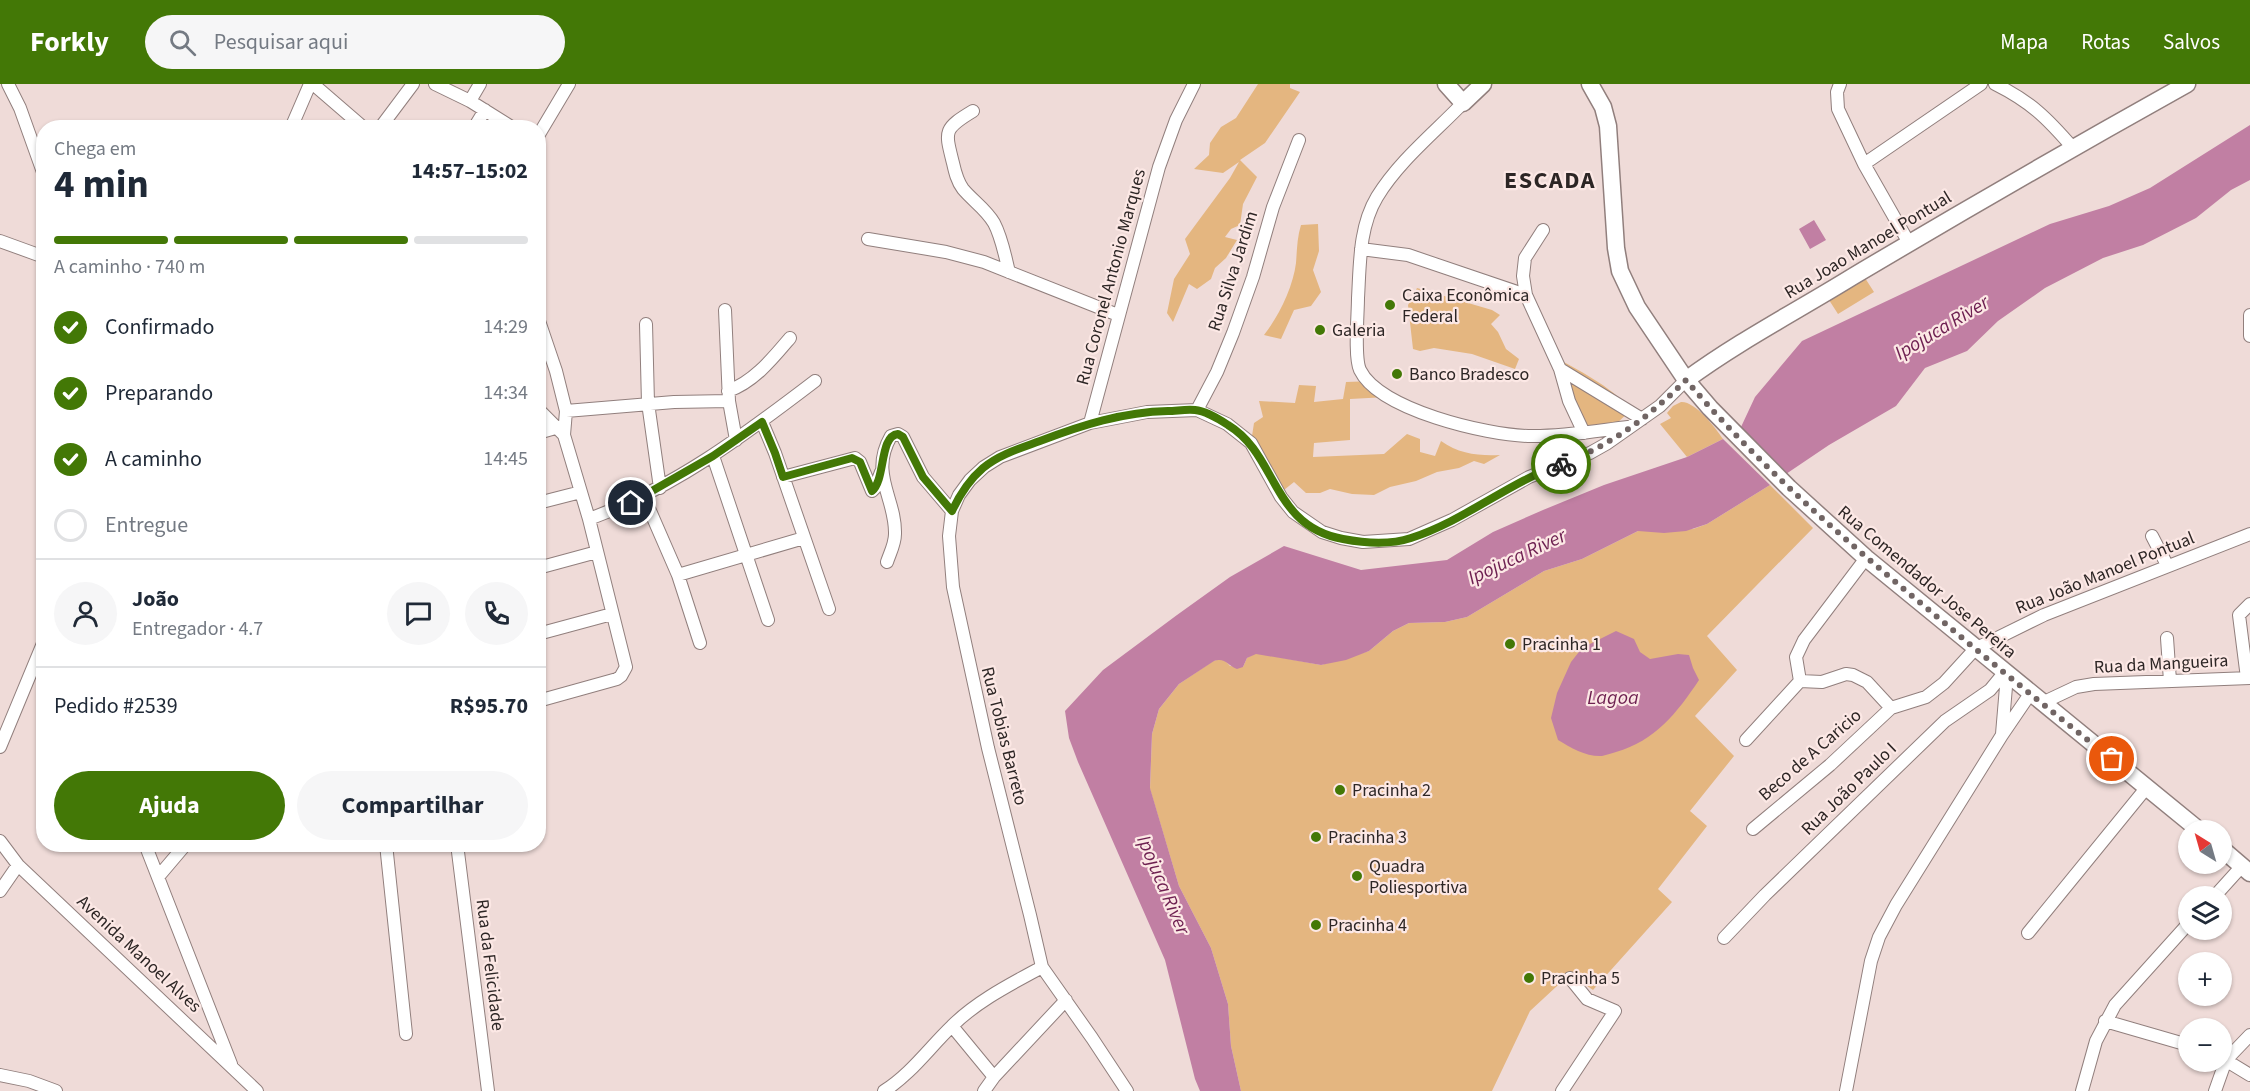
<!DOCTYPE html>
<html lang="pt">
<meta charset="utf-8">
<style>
body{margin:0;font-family:"Source Sans 3",sans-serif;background:#f6f6f7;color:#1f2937;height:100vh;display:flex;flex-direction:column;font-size:22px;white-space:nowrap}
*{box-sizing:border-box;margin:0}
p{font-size:20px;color:#747a83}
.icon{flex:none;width:33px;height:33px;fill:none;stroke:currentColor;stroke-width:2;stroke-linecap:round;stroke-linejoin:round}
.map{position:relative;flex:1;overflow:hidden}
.details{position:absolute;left:36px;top:36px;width:510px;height:732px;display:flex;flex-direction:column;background:#fff;border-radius:24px;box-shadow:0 2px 4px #0004}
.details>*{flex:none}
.needle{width:39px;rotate:323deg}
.fabs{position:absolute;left:2178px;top:736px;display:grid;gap:12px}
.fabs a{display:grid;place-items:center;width:54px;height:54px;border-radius:50%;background:#fff;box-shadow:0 2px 4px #0004;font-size:30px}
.pin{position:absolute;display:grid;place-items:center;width:51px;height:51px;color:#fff;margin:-26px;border:3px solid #fff;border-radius:50%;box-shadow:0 2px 6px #0007}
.courier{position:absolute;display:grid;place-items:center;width:60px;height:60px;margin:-30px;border:4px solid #437806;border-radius:50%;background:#fff;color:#222;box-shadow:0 2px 8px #0007}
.overview em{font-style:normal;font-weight:700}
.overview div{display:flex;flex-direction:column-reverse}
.overview{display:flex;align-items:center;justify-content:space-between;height:102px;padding:0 18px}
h1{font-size:39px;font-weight:700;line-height:45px}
.bar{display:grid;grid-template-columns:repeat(4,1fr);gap:9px 6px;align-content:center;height:72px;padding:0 18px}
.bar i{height:8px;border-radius:4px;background:#e0e1e3}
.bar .on{background:#437806}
.bar p{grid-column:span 4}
.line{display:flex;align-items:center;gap:15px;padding:0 18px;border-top:2px solid #e0e1e3}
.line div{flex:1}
.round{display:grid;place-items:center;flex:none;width:63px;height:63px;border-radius:32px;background:#f6f6f7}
ol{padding:0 18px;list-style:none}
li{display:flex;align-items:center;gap:18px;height:66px}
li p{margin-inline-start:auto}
li .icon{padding:6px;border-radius:50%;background:#437806;color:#fff;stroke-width:4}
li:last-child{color:#747a83}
li i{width:33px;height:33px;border:3px solid #e0e1e3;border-radius:50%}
.cta{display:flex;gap:12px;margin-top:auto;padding:12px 18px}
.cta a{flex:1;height:69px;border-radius:36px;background:#437806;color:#fff;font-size:24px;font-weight:700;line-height:69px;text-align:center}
.cta a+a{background:#f6f6f7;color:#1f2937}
header{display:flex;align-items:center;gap:36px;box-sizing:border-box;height:84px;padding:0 30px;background:#437806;color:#fff}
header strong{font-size:28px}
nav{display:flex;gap:33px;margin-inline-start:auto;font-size:21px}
.search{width:420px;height:54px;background:#f6f6f7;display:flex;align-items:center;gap:15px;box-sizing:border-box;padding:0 21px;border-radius:33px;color:#747a83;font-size:22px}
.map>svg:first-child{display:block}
</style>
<header>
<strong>Forkly</strong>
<div class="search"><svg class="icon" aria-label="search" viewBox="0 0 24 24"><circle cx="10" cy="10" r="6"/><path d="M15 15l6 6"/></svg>Pesquisar aqui</div>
<nav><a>Mapa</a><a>Rotas</a><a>Salvos</a></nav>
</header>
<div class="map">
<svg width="2250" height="1007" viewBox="0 0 2250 1007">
<rect width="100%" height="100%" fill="#efdbd8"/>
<path fill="#e4b680" d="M 1258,0 L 1290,0 L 1290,4 L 1300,8 L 1265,59 L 1240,76 L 1257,93 L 1243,120 L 1240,141 L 1231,145 L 1225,153 L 1237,156 L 1226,174 L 1215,184 L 1211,195 L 1197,205 L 1189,200 L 1173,238 L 1167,229 L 1174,195 L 1190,170 L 1185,155 L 1230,94 L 1239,78 L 1223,89 L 1194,85 L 1209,71 L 1210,59 L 1221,43 L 1236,34 Z
M 1318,140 L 1319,167 L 1313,186 L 1321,208 L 1311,222 L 1294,226 L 1281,255 L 1264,251 C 1279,232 1293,203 1296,179 C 1297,166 1297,154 1301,141 Z
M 1865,194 L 1874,208 L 1838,230 L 1829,216 Z
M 1417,204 L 1492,226 L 1500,231 L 1491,240 L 1498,248 L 1506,265 L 1519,275 L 1515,285 L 1472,270 L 1434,264 L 1420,267 L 1413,265 L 1408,221 Z
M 1551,271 C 1579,287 1610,301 1631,326 L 1616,340 L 1584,346 Z
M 1373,297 L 1387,313 L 1350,315 L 1350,356 L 1314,359 L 1313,373 L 1384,370 L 1407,350 L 1420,355 L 1420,368 L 1435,372 L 1441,357 C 1459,370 1479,372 1500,371 L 1484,380 L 1474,377 L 1459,384 L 1437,388 L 1416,397 L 1390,403 L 1374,411 L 1352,410 L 1330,405 L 1320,409 L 1306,409 L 1294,398 L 1284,406 L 1252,352 L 1254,339 L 1263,333 L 1259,317 L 1295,319 L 1299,301 L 1316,302 L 1314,318 L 1343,315 L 1346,298 Z
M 1681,318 C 1695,317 1715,343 1723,355 L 1687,373 L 1660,340 L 1671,334 L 1667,329 L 1673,322 Z
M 1770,401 L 1813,444 L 1707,552 L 1737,586 L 1695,632 L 1734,672 L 1690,727 L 1707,742 L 1658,805 L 1672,818 L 1593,906 L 1570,890 L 1530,927 L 1492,1007 L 1241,1007 L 1231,962 L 1228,920 L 1211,864 L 1179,802 L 1150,705 L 1152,650 L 1159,625 L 1179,600 L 1213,577 C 1221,574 1225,575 1230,582 L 1243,583 L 1247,574 L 1256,569 L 1321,581 L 1369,567 L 1393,547 L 1409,539 L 1445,538 L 1467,533 L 1544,487 L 1582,475 L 1638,447 L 1693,445 L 1707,440 Z"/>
<path fill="#c17fa3" d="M 2250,41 L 2250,96 L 2231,106 L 2196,134 L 2143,161 L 2103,174 L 2045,204 L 1998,237 L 1967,267 L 1925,284 L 1896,322 L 1829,361 L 1786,390 L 1741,343 L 1755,313 L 1802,257 L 2050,140 L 2109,122 L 2150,104 Z
M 1814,136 L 1826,156 L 1810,165 L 1799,145 Z
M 1723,355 L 1770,401 L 1707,440 L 1686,447 L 1664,449 L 1638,447 L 1582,475 L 1544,487 L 1467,533 L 1445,538 L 1409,539 L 1393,547 L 1369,567 L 1346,576 L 1321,581 L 1256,570 L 1247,574 L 1243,583 L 1237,585 C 1227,581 1225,573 1214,577 L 1179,600 L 1159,625 L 1152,650 L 1150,704 L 1179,802 L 1211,864 L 1228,920 L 1231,962 L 1241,1007 L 1200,1007 L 1195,995 L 1165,876 L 1078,678 L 1069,654 L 1065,627 L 1103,586 L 1177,531 L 1230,493 L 1284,462 L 1361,486 L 1447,476 L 1493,448 L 1543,426 L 1604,401 L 1687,373 Z
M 1616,547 L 1634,555 L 1640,568 L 1650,575 L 1678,570 L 1689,571 L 1693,584 L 1699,596 C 1677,629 1655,657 1616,668 C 1612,669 1607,671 1602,672 C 1587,673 1571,664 1558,656 L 1551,634 L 1557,609 L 1571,578 L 1582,564 Z"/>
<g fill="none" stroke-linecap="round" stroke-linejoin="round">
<g stroke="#917f7d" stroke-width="14">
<path id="street" d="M 8,0 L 20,24 L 44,91
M 313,0 L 364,44
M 435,0 L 470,17 L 513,44
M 1840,0 L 1837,8 L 1838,25 L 1864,80 L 1909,159
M 1995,0 C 2031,18 2047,34 2073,64
M 470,17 L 480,0
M 1463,19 C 1434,49 1399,77 1377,113 C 1359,143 1360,180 1358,214 C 1358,230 1354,273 1360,286 C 1379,326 1487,351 1528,352 C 1561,353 1595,347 1628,343
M 973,27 C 943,45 945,47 953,79 C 955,88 957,97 963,105 C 973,117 986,125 994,139 C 1002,154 1005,172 1009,188
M 291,44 L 310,0
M 380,44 L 413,0
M 474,44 L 485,26
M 538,52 L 569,0
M 1864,80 L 1981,0
M 1543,146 L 1525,174 L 1523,192 L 1526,211 L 1560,285 L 1642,335
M 868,155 L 946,168 L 984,178 L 1118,231
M 0,157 L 44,173
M 1361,165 L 1408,171 L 1526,211
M 725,226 L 729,317 L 736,356
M 2250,231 L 2250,252
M 538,234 L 556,287 L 566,327 L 564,351 L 589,435 L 626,583 L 621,592 L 617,595 L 538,617
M 646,240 L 648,319 L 660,404
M 1560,285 L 1569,317 L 1584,349
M 728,307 C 754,298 773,274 790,254
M 538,325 L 564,351
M 1197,326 L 1217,288 L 1233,249 L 1253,193 L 1273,123 L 1299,56
M 566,327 L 674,318 L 729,317
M 762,338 L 775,369 L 829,525
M 1090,339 L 1159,83 L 1176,36 L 1194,0
M 538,349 L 559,343
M 713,372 L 768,536
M 783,393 L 855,374 L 860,378 L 872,407 L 875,404 L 881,388
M 644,413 L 678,491 L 700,559
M 538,419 L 581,408
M 589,435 C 674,404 743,352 815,297
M 2152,452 L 2167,481
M 887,478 C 890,469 895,460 895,450 C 896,414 869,390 891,352 L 898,350 L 903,353 L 923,393 L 952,427
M 538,484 L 597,468
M 678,491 L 804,454
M 538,550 L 612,530
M 2167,554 L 2170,597
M 2247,594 L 2239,531 L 2250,520
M 1800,597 L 1822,598 L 1846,590 L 1853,591 L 1867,598 L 1891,624
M 2042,619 L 2076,603 L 2094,600 L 2250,594
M 1891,624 L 1926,613 L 1944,599 L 1975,565 L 2044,531 L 2250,450
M 2002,650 L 2007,591
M 1746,656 L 1800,597 L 1796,573 L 1804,556 L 1866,474
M 0,663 L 44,557
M 1753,745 L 1830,681 L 1891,624
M 0,757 L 18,781 L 257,1007
M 145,760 L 231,980
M 386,760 L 406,950
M 457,760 L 488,1007
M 158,793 L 186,760
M 0,807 L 18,781
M 2214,813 L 2242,782
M 2028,849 L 2147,703
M 1724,854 L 1765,811 L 1945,637 L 1990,606 L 2004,589
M 2105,937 L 2188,961
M 952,942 L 994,993
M 2222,974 L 2250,991
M 0,991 L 29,997 L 56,1007
M 884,1007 C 911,990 929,964 952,942 C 977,917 1011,900 1042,883
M 984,1007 L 994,993 L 1066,916
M 1127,1007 L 1092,954 L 1042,883 L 1030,831 L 988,664 L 953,503 L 949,452 L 952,427 L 959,411 L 970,396 L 984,383 L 1000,373 L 1090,339 L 1147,328 L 1197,326 L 1227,340 L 1251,359 L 1281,413 L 1293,428 L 1322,448 L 1341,454 L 1363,458 L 1409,455 L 1452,436 L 1529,393 L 1590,369 L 1606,360 L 1660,322 L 1686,296
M 1562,1007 L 1615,927 L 1587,915 L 1570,894
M 1846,1007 L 1871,877 L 1879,853 L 1896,821 L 2002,651 L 2030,610
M 2082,1007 L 2096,957 L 2115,921 L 2188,840
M 2215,1007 L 2226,976 L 2250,951"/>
</g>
<g stroke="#917f7d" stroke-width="19">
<path id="secondary" d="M 1446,0 L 1463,19 L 1483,0
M 1590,0 L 1603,23 L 1608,42 L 1616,164 L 1620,187 L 1637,223 L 1686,296 L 1710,324 L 1789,404 L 1866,474 L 2200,747
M 1686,296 C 1739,257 1797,227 1852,193 C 1963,127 2074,63 2187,0
M 2222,765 L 2250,789"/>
</g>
<use href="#street" stroke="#fff" stroke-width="12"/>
<use href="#secondary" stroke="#fff" stroke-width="16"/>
</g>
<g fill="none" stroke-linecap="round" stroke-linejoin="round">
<path stroke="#716564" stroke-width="6" stroke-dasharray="0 10.8" d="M 1561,380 C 1610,362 1649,333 1686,296 C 1760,383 1847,458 1935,531 C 1993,580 2052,628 2112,675"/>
<path stroke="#437806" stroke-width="8" d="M 631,419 L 713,372 L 762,338 L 775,369 L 783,393 L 852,374 L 860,378 L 872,407 C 886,395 879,352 898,350 L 903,353 L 923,393 L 952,427 C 960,410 969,396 983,384 C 1000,370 1021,364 1040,357 C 1082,341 1123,328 1168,327 C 1176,327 1186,325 1195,326 C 1205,327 1219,335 1228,341 C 1278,371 1271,442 1343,455 C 1364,459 1390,461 1411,454 C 1464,437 1508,399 1561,380"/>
</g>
<g fill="#437806" stroke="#fce8e5" stroke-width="2">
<circle cx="1390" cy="221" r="6"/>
<circle cx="1320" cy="246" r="6"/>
<circle cx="1397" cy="290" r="6"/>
<circle cx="1510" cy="560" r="6"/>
<circle cx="1340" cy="706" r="6"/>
<circle cx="1316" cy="753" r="6"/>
<circle cx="1357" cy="792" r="6"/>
<circle cx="1316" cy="841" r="6"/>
<circle cx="1529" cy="894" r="6"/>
</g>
<g text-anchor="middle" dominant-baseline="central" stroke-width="4.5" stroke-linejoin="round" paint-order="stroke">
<g font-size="18" fill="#2d2625" stroke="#fce8e5">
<text transform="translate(1868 161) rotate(-31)">Rua Joao Manoel Pontual</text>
<text transform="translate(1233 187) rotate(-72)">Rua Silva Jardim</text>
<text transform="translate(1111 193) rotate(-75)">Rua Coronel Antonio Marques</text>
<text transform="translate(2105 489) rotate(-22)">Rua João Manoel Pontual</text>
<text transform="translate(1927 498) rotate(40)">Rua Comendador Jose Pereira</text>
<text transform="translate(2161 580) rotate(-3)">Rua da Mangueira</text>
<text transform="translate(1004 652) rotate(76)">Rua Tobias Barreto</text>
<text transform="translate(1810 671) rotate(-41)">Beco de A Caricio</text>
<text transform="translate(1849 705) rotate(-44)">Rua João Paulo I</text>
<text transform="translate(139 870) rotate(43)">Avenida Manoel Alves</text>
<text transform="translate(490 881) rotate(83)">Rua da Felicidade</text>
</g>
<g font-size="18" fill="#2d2625" stroke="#fce8e5" text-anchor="start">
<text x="1402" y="211">Caixa Econômica<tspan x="1402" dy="21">Federal</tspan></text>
<text x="1332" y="246">Galeria</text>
<text x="1409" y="290">Banco Bradesco</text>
<text x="1522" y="560">Pracinha 1</text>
<text x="1352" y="706">Pracinha 2</text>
<text x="1328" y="753">Pracinha 3</text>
<text x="1369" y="782">Quadra<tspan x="1369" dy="21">Poliesportiva</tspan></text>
<text x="1328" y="841">Pracinha 4</text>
<text x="1541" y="894">Pracinha 5</text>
</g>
<g font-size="20" font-style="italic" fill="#6d1f50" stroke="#fce8e5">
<text transform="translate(1942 244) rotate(-31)">Ipojuca River</text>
<text transform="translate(1517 473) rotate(-25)">Ipojuca River</text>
<text x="1613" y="614">Lagoa</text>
<text transform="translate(1163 801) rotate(67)">Ipojuca River</text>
</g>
<g font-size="24" font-weight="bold" letter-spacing="1.5" fill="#2d2625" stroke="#fce8e5">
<text x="1550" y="96">ESCADA</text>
</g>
</g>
</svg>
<div class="fabs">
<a><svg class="needle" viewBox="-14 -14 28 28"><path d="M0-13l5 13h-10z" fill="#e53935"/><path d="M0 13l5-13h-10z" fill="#747a83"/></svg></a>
<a><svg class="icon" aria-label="layers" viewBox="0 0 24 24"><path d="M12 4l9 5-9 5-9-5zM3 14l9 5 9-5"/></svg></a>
<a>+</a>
<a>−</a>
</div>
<div class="pin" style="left:2112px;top:675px;background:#ea580c"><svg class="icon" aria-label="bag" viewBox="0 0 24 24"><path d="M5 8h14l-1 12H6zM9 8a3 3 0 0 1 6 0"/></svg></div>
<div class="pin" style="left:631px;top:419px;background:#1f2937"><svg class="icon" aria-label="home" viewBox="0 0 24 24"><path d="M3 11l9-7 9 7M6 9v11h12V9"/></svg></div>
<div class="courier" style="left:1561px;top:380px"><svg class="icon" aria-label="bike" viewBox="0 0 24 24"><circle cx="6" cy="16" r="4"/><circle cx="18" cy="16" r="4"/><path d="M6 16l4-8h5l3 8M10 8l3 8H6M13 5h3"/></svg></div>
<section class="details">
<div class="overview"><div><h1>4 min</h1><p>Chega em</p></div><em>14:57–15:02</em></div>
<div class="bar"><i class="on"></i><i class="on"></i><i class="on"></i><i></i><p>A caminho · 740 m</p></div>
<ol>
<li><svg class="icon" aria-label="check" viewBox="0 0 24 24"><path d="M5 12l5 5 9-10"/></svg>Confirmado<p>14:29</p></li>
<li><svg class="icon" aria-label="check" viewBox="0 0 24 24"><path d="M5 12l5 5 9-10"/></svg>Preparando<p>14:34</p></li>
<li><svg class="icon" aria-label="check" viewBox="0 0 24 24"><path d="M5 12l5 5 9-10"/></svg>A caminho<p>14:45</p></li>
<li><i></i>Entregue</li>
</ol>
<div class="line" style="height:108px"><a class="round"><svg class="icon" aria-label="person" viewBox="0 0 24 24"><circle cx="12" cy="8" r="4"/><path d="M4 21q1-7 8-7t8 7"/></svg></a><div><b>João</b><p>Entregador · 4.7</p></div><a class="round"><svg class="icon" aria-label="chat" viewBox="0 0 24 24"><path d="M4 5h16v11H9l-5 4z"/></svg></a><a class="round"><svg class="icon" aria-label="phone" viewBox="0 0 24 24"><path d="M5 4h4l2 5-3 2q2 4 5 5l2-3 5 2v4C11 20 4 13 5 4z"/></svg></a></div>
<div class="line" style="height:78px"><div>Pedido #2539</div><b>R$95.70</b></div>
<div class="cta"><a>Ajuda</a><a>Compartilhar</a></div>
</section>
</div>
